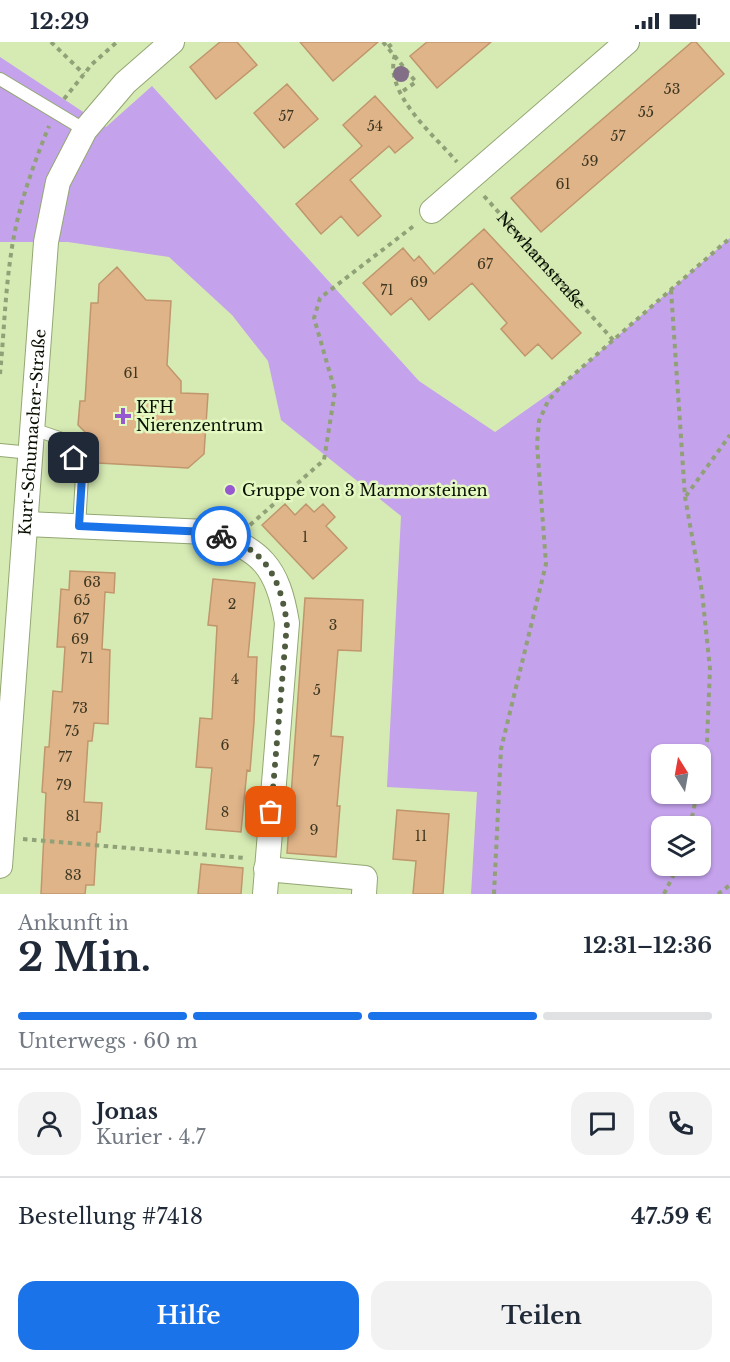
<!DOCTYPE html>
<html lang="de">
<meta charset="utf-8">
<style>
body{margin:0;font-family:"Libre Baskerville",serif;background:#f2f2f3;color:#1f2937;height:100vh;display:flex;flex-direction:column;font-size:22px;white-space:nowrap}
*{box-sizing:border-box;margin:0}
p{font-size:20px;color:#747a83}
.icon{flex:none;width:33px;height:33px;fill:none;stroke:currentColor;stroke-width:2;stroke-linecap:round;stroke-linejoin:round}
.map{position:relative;height:852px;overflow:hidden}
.panel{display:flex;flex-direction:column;background:#fff;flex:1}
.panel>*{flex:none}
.needle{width:39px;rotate:349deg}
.controls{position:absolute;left:651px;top:702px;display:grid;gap:12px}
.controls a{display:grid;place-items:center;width:60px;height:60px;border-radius:12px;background:#fff;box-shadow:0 2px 4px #0004;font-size:30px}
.pin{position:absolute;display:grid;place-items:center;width:51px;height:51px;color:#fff;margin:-26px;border-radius:12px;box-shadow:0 3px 9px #0006}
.courier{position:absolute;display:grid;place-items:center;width:60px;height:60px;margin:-30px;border:4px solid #1a73e8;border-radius:50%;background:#fff;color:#222;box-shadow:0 2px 8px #0007}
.headline em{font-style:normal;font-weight:800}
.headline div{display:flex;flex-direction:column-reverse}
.headline{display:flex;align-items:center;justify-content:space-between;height:102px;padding:0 18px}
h1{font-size:39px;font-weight:800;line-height:45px}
.bar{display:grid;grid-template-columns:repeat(4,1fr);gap:9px 6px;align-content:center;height:72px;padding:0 18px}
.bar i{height:8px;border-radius:4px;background:#e0e1e3}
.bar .current{background:#1a73e8}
.bar p{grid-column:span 4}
.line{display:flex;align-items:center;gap:15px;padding:0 18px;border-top:2px solid #e0e1e3}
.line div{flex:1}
.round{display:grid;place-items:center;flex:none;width:63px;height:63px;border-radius:18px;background:#f2f2f3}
.cta{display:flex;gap:12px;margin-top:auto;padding:12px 18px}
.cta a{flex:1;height:69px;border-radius:18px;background:#1a73e8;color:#fff;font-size:24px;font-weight:800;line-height:69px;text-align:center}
.cta a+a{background:#f2f2f3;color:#1f2937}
.status{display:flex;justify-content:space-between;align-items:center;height:42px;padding:0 30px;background:#fff;direction:ltr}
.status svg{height:16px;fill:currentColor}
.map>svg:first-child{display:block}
</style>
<div class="status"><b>12:29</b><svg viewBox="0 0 49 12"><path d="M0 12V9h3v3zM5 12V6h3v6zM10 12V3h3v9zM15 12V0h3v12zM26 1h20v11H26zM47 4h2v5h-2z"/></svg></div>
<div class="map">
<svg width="730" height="852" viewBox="0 0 730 852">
<rect width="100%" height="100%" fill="#d6ebb4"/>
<path fill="#c4a2ec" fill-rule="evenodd" d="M 0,15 L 106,85 L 152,44 L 419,339 L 495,390 L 563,342 L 730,196 L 730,852 L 471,852 L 477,750 L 387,745 L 401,474 L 281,378 L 268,319 L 232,273 L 169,215 L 68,200 L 0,200 ZM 662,712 L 700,712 L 700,752 L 662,752 ZM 662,784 L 700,784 L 700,824 L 662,824 Z"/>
<path fill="#e0b489" stroke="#c0966c" stroke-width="1.5" d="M 220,0 L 237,0 L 257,23 L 216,57 L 190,25 Z
M 300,0 L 378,0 L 333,39 Z
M 427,0 L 491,0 L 437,46 L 410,14 Z
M 692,0 L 696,0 L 724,32 L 541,190 L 511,156 Z
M 287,42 L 318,77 L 284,106 L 254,71 Z
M 375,54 L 413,96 L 395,111 L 389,104 L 350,138 L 381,174 L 358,194 L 341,174 L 321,192 L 296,162 L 362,104 L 343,83 Z
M 484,187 L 581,291 L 552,317 L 538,302 L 525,314 L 501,287 L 507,281 L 472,241 L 429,278 L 411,256 L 391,273 L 363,241 L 403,206 L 414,219 L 419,214 L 434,232 Z
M 117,225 L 146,258 L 171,259 L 167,323 L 181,339 L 181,351 L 208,352 L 204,412 L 188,426 L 98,421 L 85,407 L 86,391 L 78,383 L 80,359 L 85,359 L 91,261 L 98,261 L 99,242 Z
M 285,462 L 295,473 L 306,462 L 314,470 L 323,462 L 335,475 L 326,484 L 347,506 L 313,537 L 262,483 Z
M 70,529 L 115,531 L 114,551 L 105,550 L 102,607 L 110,608 L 108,682 L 94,681 L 92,699 L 88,699 L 84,760 L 102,761 L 100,790 L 97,790 L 94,843 L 86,843 L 85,852 L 41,852 L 46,751 L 42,750 L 45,705 L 49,705 L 53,649 L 62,650 L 65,605 L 57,605 L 61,547 L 69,548 Z
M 213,537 L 255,541 L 248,615 L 257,615 L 254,680 L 250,729 L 247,728 L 241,790 L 206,787 L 212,726 L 196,725 L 200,676 L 212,677 L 217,584 L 208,583 Z
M 305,556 L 363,558 L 361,609 L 338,608 L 331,694 L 343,695 L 337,764 L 340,764 L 336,815 L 287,811 Z
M 397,768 L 449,772 L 443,852 L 413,852 L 416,819 L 393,817 Z
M 201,822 L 243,826 L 241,852 L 198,852 Z"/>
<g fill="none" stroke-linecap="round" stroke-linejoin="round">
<g stroke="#93a773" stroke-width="14">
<path id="lane" d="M 0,37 L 85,88
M 33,387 L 65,398 L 82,434 L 79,485
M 0,408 L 31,411"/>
</g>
<g stroke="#93a773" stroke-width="26">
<g id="street">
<path d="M 432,169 L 627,0"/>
<path d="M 26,482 L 207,490 C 261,506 278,525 287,581 L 265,852"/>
<path id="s2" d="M 0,824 L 46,200 L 58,140 L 85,88 L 125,41 L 172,0"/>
<path d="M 266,827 L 365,836 L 364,852"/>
</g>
</g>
<g stroke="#91a177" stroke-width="4" stroke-dasharray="4.5 4.5" stroke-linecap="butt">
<path d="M 51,0 L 84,32"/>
<path d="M 383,0 L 416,40 L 400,51"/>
<path d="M 388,5 L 395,0"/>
<path d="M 395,13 C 383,51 434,93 457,120"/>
<path d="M 64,57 L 92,22 L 117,0"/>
<path id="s1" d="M 484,154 L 614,299"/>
<path d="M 671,248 L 685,455 L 702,550 L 710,627 L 707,699 L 700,732"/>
<path d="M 0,332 C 4,292 5,252 11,212 C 17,168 32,126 49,84"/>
<path d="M 686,454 L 730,393"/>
<path d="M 250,483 L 324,418 L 335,349 L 314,276 L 320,256 L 415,183"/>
<path d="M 690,784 L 697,752"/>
<path d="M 23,797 L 245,816"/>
<path d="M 494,852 L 501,707 L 546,522 L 537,402 L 539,379 L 548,359 L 563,342 L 730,196"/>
<path d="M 664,852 L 678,824"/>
<path d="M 718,852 L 730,843"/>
</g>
<use href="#lane" stroke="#fff" stroke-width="12"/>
<use href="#street" stroke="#fff" stroke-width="24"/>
</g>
<circle fill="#826e86" cx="401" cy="32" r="8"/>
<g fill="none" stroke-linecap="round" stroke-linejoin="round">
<path stroke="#505c3f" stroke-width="6" stroke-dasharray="0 10.8" d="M 221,494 C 267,508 280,537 287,581 L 271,770"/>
<path stroke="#1a73e8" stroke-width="8" d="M 74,416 L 82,434 L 79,484 L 207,490 L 221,494"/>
</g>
<g fill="#9659cf" stroke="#e3f9c1" stroke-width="2">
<path d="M120 365h6v6h6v6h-6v6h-6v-6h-6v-6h6z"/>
<circle cx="230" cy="448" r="6"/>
</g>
<g text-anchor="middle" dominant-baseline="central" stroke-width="5" stroke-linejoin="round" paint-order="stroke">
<g font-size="14" fill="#3e3822">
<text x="672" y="47">53</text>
<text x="646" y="70">55</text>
<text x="286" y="74">57</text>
<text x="375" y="84">54</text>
<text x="618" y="94">57</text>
<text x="590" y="119">59</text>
<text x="563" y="142">61</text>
<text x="485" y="222">67</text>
<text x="419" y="240">69</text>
<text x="387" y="248">71</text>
<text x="131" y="331">61</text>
<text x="305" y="495">1</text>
<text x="92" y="540">63</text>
<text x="82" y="558">65</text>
<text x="232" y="562">2</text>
<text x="81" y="577">67</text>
<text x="333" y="583">3</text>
<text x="80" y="597">69</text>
<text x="87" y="616">71</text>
<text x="235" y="637">4</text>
<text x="317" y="648">5</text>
<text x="80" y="666">73</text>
<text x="72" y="689">75</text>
<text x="225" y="703">6</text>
<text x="65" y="715">77</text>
<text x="316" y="719">7</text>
<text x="64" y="743">79</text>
<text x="225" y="770">8</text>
<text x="73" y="774">81</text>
<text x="314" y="788">9</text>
<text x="421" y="794">11</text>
<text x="73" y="833">83</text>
</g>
<g font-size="16" fill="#080f00" stroke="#e3f9c1">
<text stroke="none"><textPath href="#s1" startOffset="86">Newhamstraße</textPath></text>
<text stroke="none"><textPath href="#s2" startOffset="435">Kurt-Schumacher-Straße</textPath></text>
</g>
<g font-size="16" fill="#080f00" stroke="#e3f9c1" text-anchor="start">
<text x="136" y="365">KFH<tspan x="136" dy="18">Nierenzentrum</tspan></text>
<text x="242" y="448">Gruppe von 3 Marmorsteinen</text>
</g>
</g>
</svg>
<div class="controls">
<a><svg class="needle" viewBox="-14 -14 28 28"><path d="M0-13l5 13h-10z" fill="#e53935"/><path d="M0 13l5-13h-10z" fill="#747a83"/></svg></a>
<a><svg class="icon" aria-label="layers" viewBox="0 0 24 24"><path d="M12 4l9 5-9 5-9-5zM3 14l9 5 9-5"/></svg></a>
</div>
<div class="pin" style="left:271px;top:770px;background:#ea580c"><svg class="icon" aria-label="bag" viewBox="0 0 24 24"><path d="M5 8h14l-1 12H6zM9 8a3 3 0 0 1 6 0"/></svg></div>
<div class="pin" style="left:74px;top:416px;background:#1f2937"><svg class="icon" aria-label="home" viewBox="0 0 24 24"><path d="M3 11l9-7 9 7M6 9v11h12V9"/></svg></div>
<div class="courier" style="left:221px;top:494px"><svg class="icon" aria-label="bike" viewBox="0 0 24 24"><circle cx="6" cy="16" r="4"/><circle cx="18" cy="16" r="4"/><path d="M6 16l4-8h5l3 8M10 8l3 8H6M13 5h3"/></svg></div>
</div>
<section class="panel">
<div class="headline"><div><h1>2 Min.</h1><p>Ankunft in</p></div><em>12:31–12:36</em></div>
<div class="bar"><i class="current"></i><i class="current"></i><i class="current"></i><i></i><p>Unterwegs · 60 m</p></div>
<div class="line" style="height:108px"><a class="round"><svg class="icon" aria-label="person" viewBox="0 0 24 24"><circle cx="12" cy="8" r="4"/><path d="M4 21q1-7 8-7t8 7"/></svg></a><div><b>Jonas</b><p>Kurier · 4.7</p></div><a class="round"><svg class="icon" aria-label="chat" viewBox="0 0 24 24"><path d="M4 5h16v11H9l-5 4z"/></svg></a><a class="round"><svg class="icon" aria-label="phone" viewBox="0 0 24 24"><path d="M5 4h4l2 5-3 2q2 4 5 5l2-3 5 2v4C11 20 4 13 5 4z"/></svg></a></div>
<div class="line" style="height:78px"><div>Bestellung #7418</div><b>47.59 €</b></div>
<div class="cta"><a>Hilfe</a><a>Teilen</a></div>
</section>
